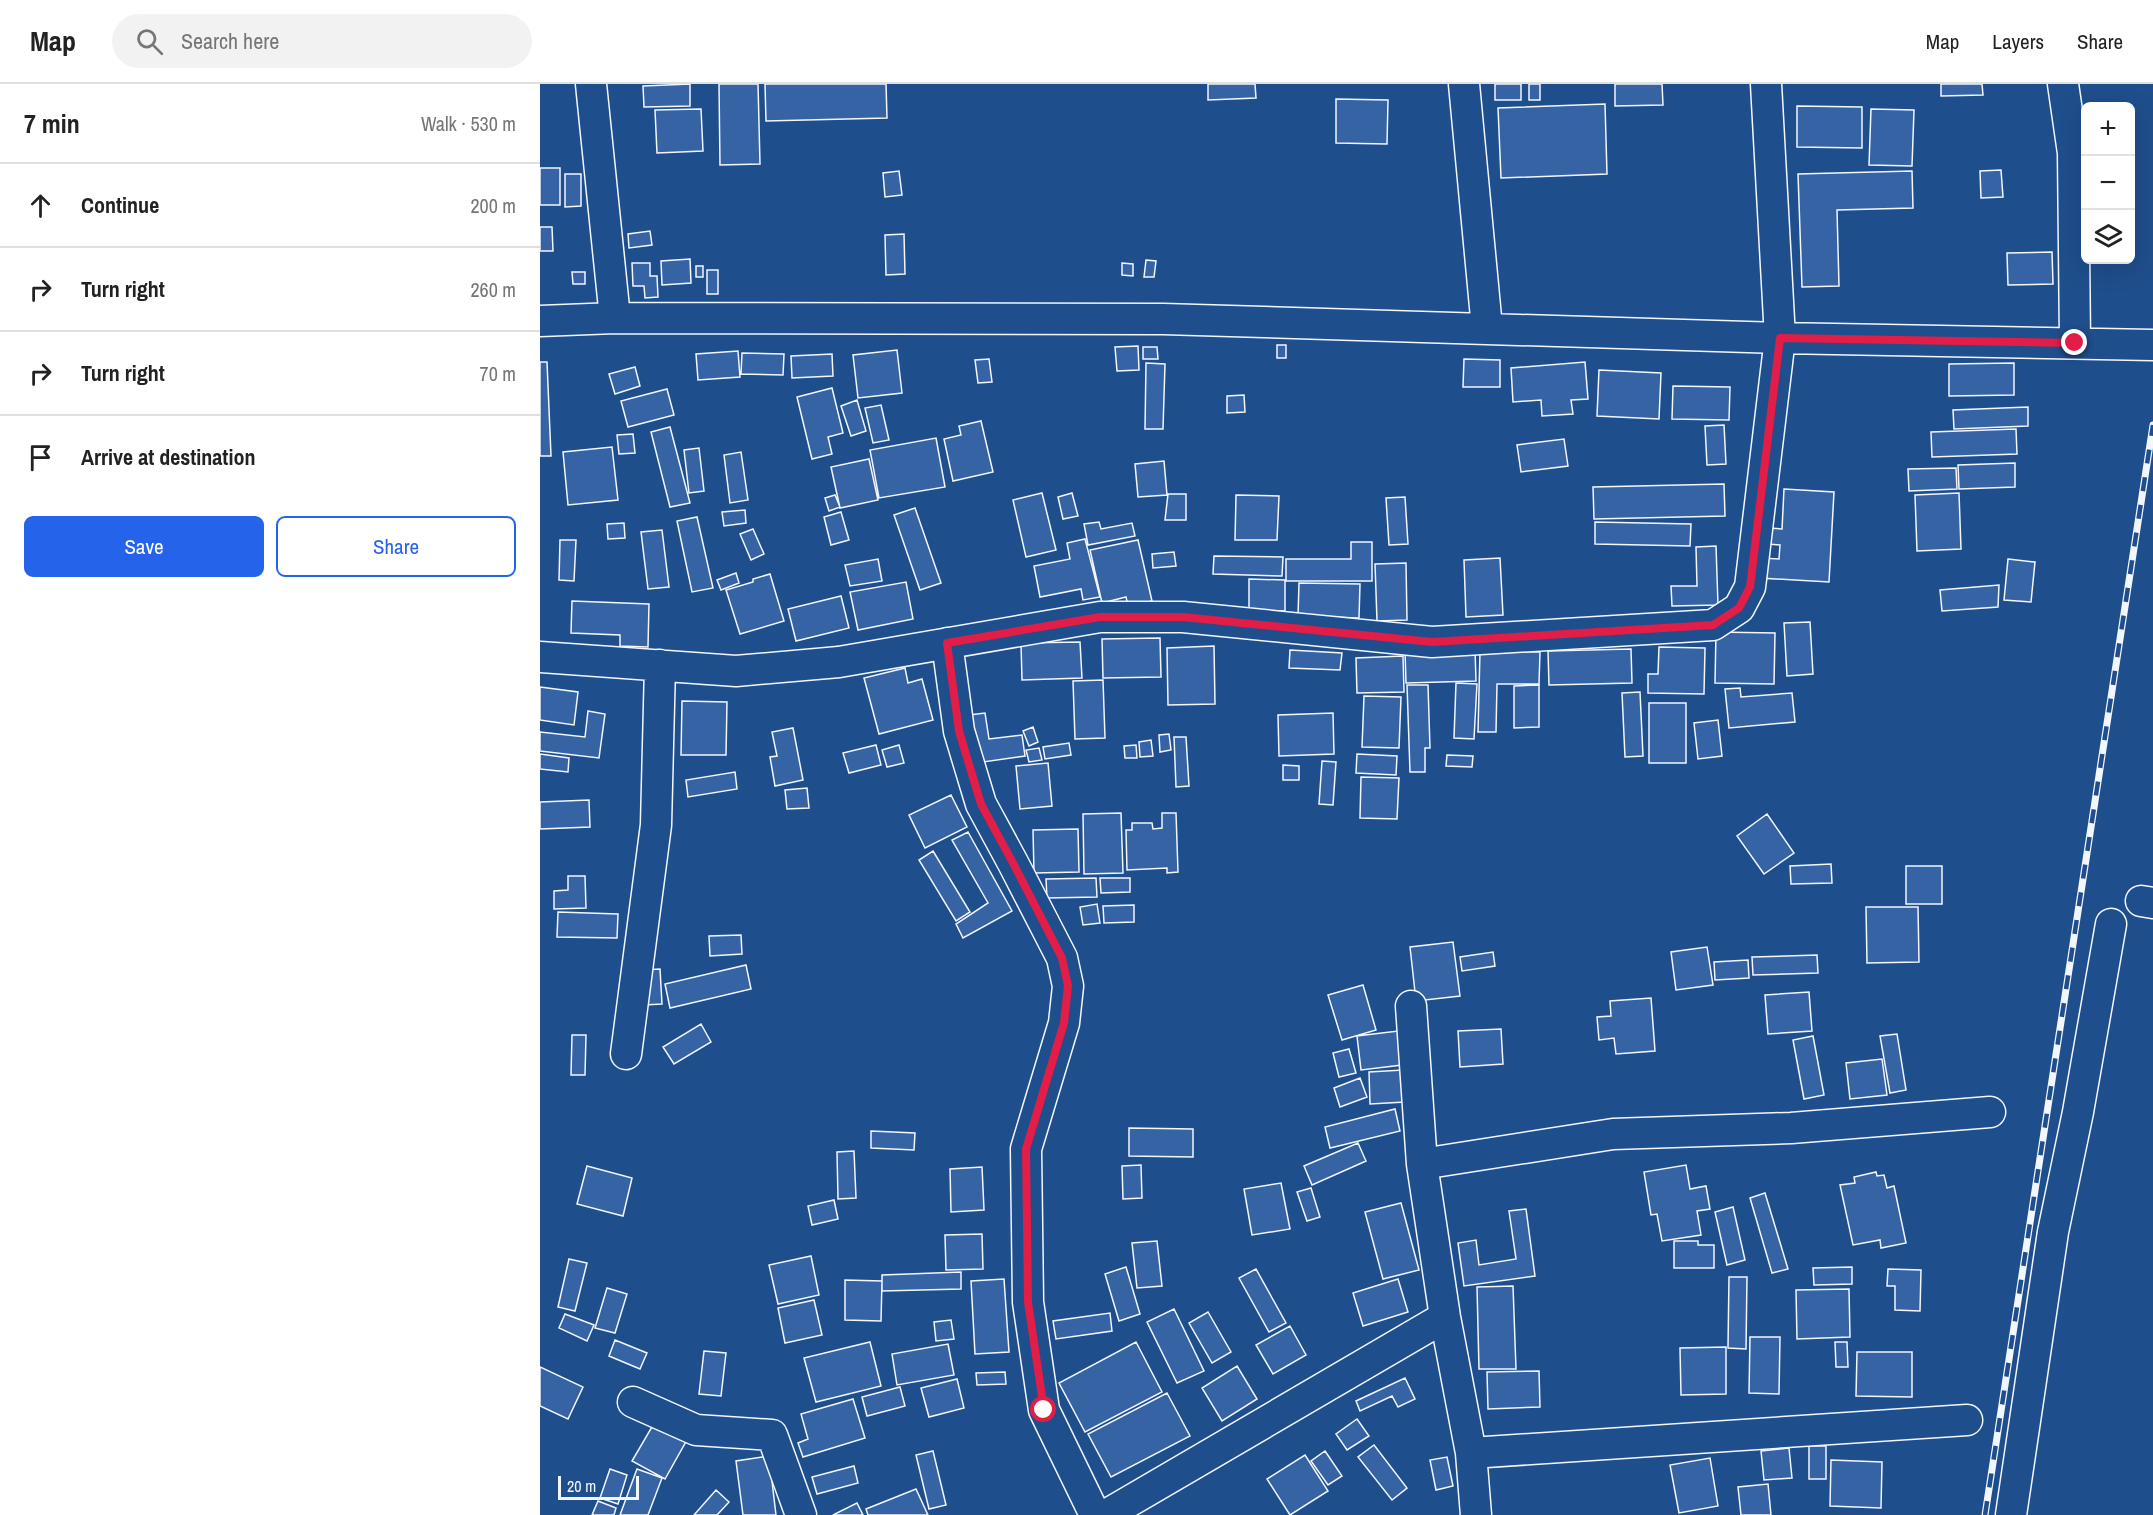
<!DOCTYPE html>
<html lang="en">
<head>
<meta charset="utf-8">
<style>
  :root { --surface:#fff; --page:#f2f2f2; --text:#222; --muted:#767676; --line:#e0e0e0; --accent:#2563eb }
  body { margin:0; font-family:"Archivo Narrow",sans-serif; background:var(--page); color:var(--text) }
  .controls { position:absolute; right:18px; top:18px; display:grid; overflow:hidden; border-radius:9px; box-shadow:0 6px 24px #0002 }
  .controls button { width:54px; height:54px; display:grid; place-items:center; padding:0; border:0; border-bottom:2px solid var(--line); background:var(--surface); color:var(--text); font:30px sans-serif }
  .scale { position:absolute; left:18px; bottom:15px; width:81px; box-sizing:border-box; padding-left:6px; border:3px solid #f2f6ff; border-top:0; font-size:16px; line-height:21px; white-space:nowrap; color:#f2f6ff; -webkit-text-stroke:4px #1f4e8c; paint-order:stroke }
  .stop { position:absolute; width:18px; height:18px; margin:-14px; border:4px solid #e11d48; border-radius:50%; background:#fff }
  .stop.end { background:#e11d48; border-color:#fff; box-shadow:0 2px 6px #0008 }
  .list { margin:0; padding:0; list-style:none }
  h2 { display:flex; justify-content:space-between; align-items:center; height:78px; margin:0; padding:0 24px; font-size:26px }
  h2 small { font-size:20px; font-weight:400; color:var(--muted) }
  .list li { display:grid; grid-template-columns:39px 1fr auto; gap:18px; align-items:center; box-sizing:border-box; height:84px; padding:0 24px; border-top:2px solid var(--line) }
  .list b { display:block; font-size:22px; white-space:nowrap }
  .list em { font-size:20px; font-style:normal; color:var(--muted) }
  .actions { display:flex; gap:12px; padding:18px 24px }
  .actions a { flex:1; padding:14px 0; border:2px solid var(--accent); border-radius:9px; text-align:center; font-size:21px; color:var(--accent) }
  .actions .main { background:var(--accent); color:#fff }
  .icon { flex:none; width:33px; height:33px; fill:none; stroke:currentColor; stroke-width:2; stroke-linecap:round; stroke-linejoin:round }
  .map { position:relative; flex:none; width:1613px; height:1431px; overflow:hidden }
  header { display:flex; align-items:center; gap:36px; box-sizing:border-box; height:84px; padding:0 30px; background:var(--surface); border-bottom:2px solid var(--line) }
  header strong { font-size:28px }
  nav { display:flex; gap:33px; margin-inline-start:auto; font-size:21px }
  .search { width:420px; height:54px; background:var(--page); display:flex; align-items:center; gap:15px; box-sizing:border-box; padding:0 21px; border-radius:33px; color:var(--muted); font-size:22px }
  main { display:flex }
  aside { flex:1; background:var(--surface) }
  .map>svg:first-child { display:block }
  .building { fill:#3563a3; stroke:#f2f6ff; stroke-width:1.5 }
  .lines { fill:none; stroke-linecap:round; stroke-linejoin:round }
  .minor-casing { stroke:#f2f6ff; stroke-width:33 }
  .minor { stroke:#1f4e8c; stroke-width:30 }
  .rail-casing { stroke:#f2f6ff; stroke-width:7 }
  .rail { stroke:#1f4e8c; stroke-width:4.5; stroke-dasharray:14; stroke-linecap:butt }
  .route { stroke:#e11d48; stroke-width:8 }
</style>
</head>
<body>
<header>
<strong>Map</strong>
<div class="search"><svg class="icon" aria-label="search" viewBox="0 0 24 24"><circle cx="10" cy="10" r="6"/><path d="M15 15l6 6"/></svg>Search here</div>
<nav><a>Map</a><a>Layers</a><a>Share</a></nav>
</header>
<main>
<aside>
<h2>7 min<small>Walk · 530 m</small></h2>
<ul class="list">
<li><svg class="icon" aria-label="ahead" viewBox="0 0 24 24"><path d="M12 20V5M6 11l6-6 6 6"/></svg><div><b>Continue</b></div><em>200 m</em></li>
<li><svg class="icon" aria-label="right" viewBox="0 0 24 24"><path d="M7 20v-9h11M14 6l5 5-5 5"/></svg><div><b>Turn right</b></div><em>260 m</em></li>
<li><svg class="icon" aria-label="right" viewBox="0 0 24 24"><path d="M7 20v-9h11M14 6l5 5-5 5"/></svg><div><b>Turn right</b></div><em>70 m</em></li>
<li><svg class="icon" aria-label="arrive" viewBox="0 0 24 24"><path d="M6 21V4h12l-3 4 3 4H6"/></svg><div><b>Arrive at destination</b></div></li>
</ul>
<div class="actions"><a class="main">Save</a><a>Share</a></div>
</aside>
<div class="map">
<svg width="1613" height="1431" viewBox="0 0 1613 1431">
  <rect width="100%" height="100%" fill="#1f4e8c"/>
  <path class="building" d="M150,0v22l-46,1 -1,-21z
    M179,0h39l2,80 -40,1z
    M225,0h121l1,34 -121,3z
    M668,0h47l1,14 -48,2z
    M955,0h26v16h-26z
    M989,0h11v16h-11z
    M1075,0h47l1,21 -48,1z
    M1401,0h41l1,11 -42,1z
    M796,15l52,1 -1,44 -51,-1z
    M1065,20l2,70 -106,4 -3,-70z
    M1257,22l65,1v41l-65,-1z
    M161,25l2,42 -46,2 -2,-43z
    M1331,25l43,1 -2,56 -43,-1z
    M0,84h20v37h-20z
    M1461,86l2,27 -22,1 -1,-27z
    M359,87l3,24 -17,2 -2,-24z
    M1372,87l1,37 -76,2 2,76 -37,1 -4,-113z
    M25,90h16v32l-16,1z
    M0,143h12l1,24h-13z
    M110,147l2,14 -23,3 -1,-14z
    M364,150l1,40 -19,1 -1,-40z
    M1512,168l1,32 -45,1 -1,-32z
    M150,175l1,24 -29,2 -1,-24z
    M606,176l10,1 -2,16h-10z
    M92,179h18v13h7l1,21 -13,1 -1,-12h-11z
    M582,179l11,1v12l-11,-1z
    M156,182h7v11h-7z
    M167,186h11v24h-11z
    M32,188h13v12h-12z
    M737,261h9v13h-9z
    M598,262l1,24 -22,1 -2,-24z
    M603,263h14l1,12h-15z
    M357,266l5,43 -44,5 -5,-43z
    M198,267l2,26 -42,3 -2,-26z
    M202,269l42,1 -1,21 -42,-1z
    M292,270l1,22 -41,2 -1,-22z
    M449,275l3,23 -14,1 -3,-23z
    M924,275l36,1v27h-37z
    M0,278h7l4,94h-11z
    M1045,278l3,37 -17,1 2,14 -31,2 -1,-16 -28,2 -2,-34z
    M606,279l19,1 -2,65h-18z
    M1474,279v32l-65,1v-32z
    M95,283l5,19 -25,8 -6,-20z
    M1059,286l62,3 -2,46 -62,-3z
    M1133,302l57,1 -1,33 -57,-1z
    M292,304l11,45 -15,4 4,17 -20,5 -15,-62z
    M127,305l7,26 -46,12 -7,-26z
    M704,311l1,17 -18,1v-17z
    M317,316l9,31 -15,5 -10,-30z
    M341,321l8,35 -16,3 -8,-35z
    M1488,323v19l-74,3 -1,-19z
    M441,337l12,51 -40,9 -9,-42 17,-4 -2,-9z
    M1184,341l2,39 -19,1 -2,-39z
    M130,343l20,76 -20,4 -19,-75z
    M1476,345l1,25 -85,3 -1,-25z
    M93,350l2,19 -16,1 -2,-19z
    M396,354l9,49 -66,11 -9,-48z
    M1024,355l4,27 -47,6 -4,-27z
    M72,363l6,53 -50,5 -5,-53z
    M159,364l5,43 -15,2 -5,-43z
    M201,368l7,48 -18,3 -6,-48z
    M329,375l9,41 -38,8 -9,-41z
    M624,377l3,34 -29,2 -3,-33z
    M1475,379v24l-56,2 -1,-24z
    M1416,384l1,21 -48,2 -1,-22z
    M1184,400l1,32 -131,3 -1,-32z
    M1244,405l50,3 -5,90 -70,-4 1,-20 19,1 1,-14 -12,-1 1,-16 13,1z
    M502,409l14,57 -30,7 -13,-57z
    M532,409l6,23 -15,3 -5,-22z
    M1419,409l2,56 -44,2 -2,-56z
    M628,410h18v26h-21z
    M295,411l5,12 -11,4 -4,-13z
    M696,411l43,1 -2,44h-42z
    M865,413l3,47 -19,1 -3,-47z
    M375,424l26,75 -21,7 -26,-75z
    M205,426l1,13 -22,3 -2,-14z
    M301,428l8,28 -18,5 -7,-28z
    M157,433l16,71 -21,4 -15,-71z
    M559,438l2,7 31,-6 3,13 -47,9 -4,-21z
    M1055,438l96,2 -1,22 -95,-2z
    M84,439l1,15 -17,1 -1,-15z
    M213,445l11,25 -13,6 -11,-26z
    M122,446l7,57 -21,2 -7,-57z
    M545,455l15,58 -17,3 -2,-11 -41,8 -6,-31 36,-7 -3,-16z
    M20,456h16l-2,41 -15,-1z
    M598,456l14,61 -24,5 -2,-9 -24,6 -12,-53z
    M811,458h21v39h-86v-22h65z
    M1176,462l2,59 -46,1 -1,-20h26l-1,-39z
    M634,468l2,14 -23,2 -1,-14z
    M674,472l69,1 -1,19 -69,-2z
    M960,474l3,57 -37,2 -2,-57z
    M338,475l4,22 -32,5 -5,-21z
    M1468,475l27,3 -4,40 -27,-2z
    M866,479l1,57 -30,1 -2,-57z
    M196,489l3,10 -18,7 -4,-10z
    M230,490l14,47 -44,13 -14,-44 27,-8v-3z
    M709,495l36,1v31l-36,-1z
    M366,498l7,37 -55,11 -8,-38z
    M759,499l61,1 -1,34 -61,-2z
    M1459,501l-1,22 -56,4 -2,-21z
    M301,512l8,32 -53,13 -8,-32z
    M32,517l77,3 -1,43 -28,-1v-11l-49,-2z
    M1270,538l3,52 -26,2 -3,-53z
    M1176,548l59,1 -1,51 -59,-1z
    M620,554l1,39 -58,1 -1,-39z
    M540,558l2,36 -60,2 -1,-37z
    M674,562l1,58 -47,1 -1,-57z
    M1119,563l46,1 -1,46 -56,-1v-19h10z
    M935,565l1,32 -70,2 -1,-32z
    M1091,565l1,34 -83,2 -1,-34z
    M750,566l52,3 -2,17 -51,-2z
    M940,567l60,1 -1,32h-42l-1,48h-18z
    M863,572l1,36 -47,1 -1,-35z
    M365,584l3,15 14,-4 11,41 -54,14 -15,-56z
    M563,596l2,58 -30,1 -2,-58z
    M916,599l21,1 -3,55 -20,-1z
    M867,601h21l2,63h-5v24h-15z
    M999,601v42l-25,1v-42z
    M0,603l38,5 -4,33 -34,-5z
    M1200,604l1,9 51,-4 3,29 -66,6 -4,-39z
    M1100,608l3,64 -18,1 -3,-64z
    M824,612l37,1 -2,51 -37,-1z
    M142,617l45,1 -1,53h-45z
    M1109,619h37v60h-37z
    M48,627l17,3 -6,44 -59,-7v-19l45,5z
    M445,629l4,26 33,-4 3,21 -49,7 -7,-48z
    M793,629l1,41 -55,2 -1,-41z
    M1178,636l4,36 -24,3 -4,-36z
    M493,643l5,15 -9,4 -6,-15z
    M253,644l10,52 -28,6 -5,-29 7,-1 -5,-24z
    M629,650l2,16 -11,2 -1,-17z
    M634,653h12l3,49 -13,1z
    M611,656l2,16 -13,1 -1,-15z
    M529,659l2,12 -26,4 -2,-12z
    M336,661l5,20 -32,8 -6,-20z
    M359,661l5,18 -17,4 -5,-17z
    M596,661l1,13h-12l-1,-12z
    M499,664l3,12 -13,2 -3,-12z
    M0,670l29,4 -1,14 -28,-3z
    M817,670l40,2 -1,19 -40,-2z
    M907,671l26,1 -1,11 -26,-1z
    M782,677l14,1 -3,43 -14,-1z
    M508,679l4,43 -32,3 -4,-43z
    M743,681l16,1v14h-16z
    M195,688l2,17 -49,8 -2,-17z
    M821,693l38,1 -2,41 -37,-1z
    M267,704l2,20 -22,1 -2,-19z
    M411,711l16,32 -42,21 -16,-33z
    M49,716l1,27 -50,2v-27z
    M581,729l2,60 -39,1 -1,-60z
    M622,729h14l2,59 -11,1v-5l-40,2 -1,-40h6v-7h20l1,6 9,-1z
    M1227,730l27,39 -30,21 -27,-38z
    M538,745l1,43 -45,1 -1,-43z
    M428,748l44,79 -49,27 -7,-14 32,-21 -36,-63z
    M393,767l37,61 -14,9 -37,-61z
    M1291,780l1,19 -41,1 -1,-18z
    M1366,782h36v38h-36z
    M28,792h17l1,32 -32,1v-18l14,-1z
    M556,794l1,19 -50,1 -1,-19z
    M560,794h30v14l-29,1z
    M557,820l3,19 -17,2 -3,-18z
    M594,821v17l-30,1 -1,-17z
    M1326,823h52l1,55 -52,1z
    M18,828l60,2 -1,24 -60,-1z
    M201,851l1,19 -32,2 -1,-20z
    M913,858l7,54 -44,5 -6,-54z
    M1167,863l6,38 -37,5 -5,-38z
    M953,868l2,14 -33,5 -2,-14z
    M1277,871l1,18 -65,2 -1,-18z
    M1208,876l1,18 -34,2 -1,-18z
    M206,881l5,24 -81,19 -5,-24z
    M120,885l2,35 -18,1 -2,-35z
    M823,901l13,45 -34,10 -14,-45z
    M1269,908l3,39 -44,3 -3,-39z
    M1111,914l4,53 -39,3 -2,-16 -15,2 -2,-23 14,-1 -1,-15z
    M161,940l10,18 -37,22 -11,-17z
    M961,945l2,35 -43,3 -2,-36z
    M858,947l4,34 -41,5 -4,-34z
    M1357,950l9,56 -16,3 -10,-57z
    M32,951h14l-1,40h-14z
    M1273,952l11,59 -20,4 -11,-59z
    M809,965l7,24 -17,4 -6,-24z
    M1342,975l5,36 -37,4 -4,-36z
    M863,986l2,32 -35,2 -1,-32z
    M820,994l7,19 -27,10 -6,-19z
    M855,1025l5,22 -70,17 -5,-21z
    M589,1044l64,1v28l-64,-1z
    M331,1047l44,2 -1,17 -43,-2z
    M818,1059l8,18 -54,24 -8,-19z
    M314,1067l2,47 -18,1 -1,-47z
    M601,1081l1,33 -19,1 -1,-33z
    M1146,1081l4,24 16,-3 4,23 -13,2 4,24 -39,6 -5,-27 -6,1 -7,-43z
    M47,1082l45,12 -9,38 -46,-12z
    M442,1083l2,43 -33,2 -1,-43z
    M1336,1088l1,4 7,-1 3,13 7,-2 12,57 -25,5 -1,-8 -27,5 -13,-60 15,-2 -1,-6z
    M741,1099l9,46 -38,6 -8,-46z
    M771,1104l9,29 -13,4 -10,-29z
    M1225,1109l23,76 -16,4 -22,-75z
    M294,1116l4,19 -26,6 -4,-19z
    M861,1119l18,67 -36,9 -18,-67z
    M1193,1123l12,53 -18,5 -12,-53z
    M986,1125l9,67 -71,10 -6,-43 18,-3 3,25 37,-6 -7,-48z
    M442,1150l1,35 -37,1 -1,-35z
    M617,1157l5,45 -25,2 -5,-45z
    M1134,1157h24v4h16v23h-40z
    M271,1172l8,39 -41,9 -9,-39z
    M29,1175l18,4 -12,48 -17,-4z
    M586,1183l14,47 -21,7 -14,-47z
    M1312,1183v17l-38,1 -1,-17z
    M716,1185l30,54 -17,9 -30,-54z
    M1348,1185l33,1 -1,41 -25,-1v-24h-8z
    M421,1188v17l-79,2v-16z
    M1189,1193h18l-1,72 -18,-1z
    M464,1195l5,73 -34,2 -4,-73z
    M858,1195l10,33 -45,14 -10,-33z
    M305,1196l37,1 -1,40 -36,-1z
    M973,1202l3,83h-37l-2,-82z
    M67,1204l20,6 -12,39 -20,-5z
    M1309,1205l1,48 -53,2 -1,-49z
    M274,1216l8,35 -37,8 -7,-35z
    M634,1225l30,62 -27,12 -30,-61z
    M668,1228l23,40 -19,11 -23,-40z
    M570,1229l2,18 -56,8 -3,-18z
    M25,1230l29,11 -7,16 -28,-13z
    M411,1236l3,19 -18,2 -2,-19z
    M750,1242l16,29 -33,19 -17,-29z
    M1210,1253h30l-1,57 -30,-1z
    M75,1256l32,13 -7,16 -31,-13z
    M330,1258l11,44 -65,16 -12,-44z
    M596,1258l26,50 -77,40 -26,-49z
    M1295,1258h12l1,25h-12z
    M408,1260l6,31 -57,10 -5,-31z
    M1186,1263v47l-45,1 -1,-47z
    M164,1267l22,2 -5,43 -22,-2z
    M1317,1268h55v45l-56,-1z
    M697,1282l20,33 -35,22 -20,-33z
    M0,1283l43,20 -15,32 -28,-13z
    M999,1287l1,36 -52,2 -1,-37z
    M465,1288l1,12 -29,1 -1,-12z
    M865,1294l10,21 -17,8 -6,-11 -32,15 -4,-10z
    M417,1295l7,29 -35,9 -8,-29z
    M360,1303l5,19 -38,10 -5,-19z
    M627,1309l23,43 -79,41 -23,-43z
    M313,1315l12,39 -62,19 -5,-14 10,-4 -7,-25z
    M817,1335l12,17 -22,14 -11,-16z
    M116,1336l32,18 -23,41 -33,-18z
    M834,1361l33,43 -15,12 -34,-43z
    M1269,1362h17v33h-17z
    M1249,1364l3,30 -28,2 -3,-29z
    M393,1367l13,54 -17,4 -13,-54z
    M785,1367l17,25 -14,9 -17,-24z
    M765,1371l23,36 -38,24 -23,-36z
    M229,1372l7,59h-33l-7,-54z
    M907,1373l6,29 -17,4 -6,-30z
    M1170,1374l8,48 -39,7 -9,-48z
    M1291,1376l51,2 -1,46 -51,-2z
    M314,1382l4,17 -41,11 -5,-17z
    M70,1385l17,6 -9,29 -18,-6z
    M97,1385l25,9 -14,37h-28z
    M1228,1400l3,31h-30l-3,-28z
    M376,1405l12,26h-60l-2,-6z
    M176,1406l13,12 -12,13h-23z
    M58,1417l18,7 -2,7h-22z
    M317,1419l6,12h-30z"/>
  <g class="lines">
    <g class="minor-casing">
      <path id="minor" d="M51,0l24,234
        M924,0l23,244
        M1523,0l10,69 2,190
        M0,237l75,-3 548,1 617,19 373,7
        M407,559l12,88 22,73 32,59 49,95 6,28 -4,37 -38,126 2,153 16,108 51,105
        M0,573l196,14 103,-9 261,-45h83l249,25 281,-17 26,-17 11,-21 30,-249 -14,-254
        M1601,817l12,2
        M871,922l11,158 23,153 26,136 5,62
        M86,970l30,-229 4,-160
        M882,1080l191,-30 178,-6 199,-16
        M93,1318l63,28 76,5 29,80
        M931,1369l496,-33
        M566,1431l339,-198
        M1471,1431l42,-283 25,-120 33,-188"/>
    </g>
    <use href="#minor" class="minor"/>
    <g class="rail-casing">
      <path id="rail" d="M1445,1431l168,-1090"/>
    </g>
    <use href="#rail" class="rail"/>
  </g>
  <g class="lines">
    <path class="route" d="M504,1326l-16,-108 -2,-153 38,-126 4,-37 -6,-28 -49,-95 -32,-59 -22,-73 -12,-88 153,-26h83l249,25 281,-17 26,-17 11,-21 30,-249 295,5"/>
  </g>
</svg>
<div class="controls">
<button>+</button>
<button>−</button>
<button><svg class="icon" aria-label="layers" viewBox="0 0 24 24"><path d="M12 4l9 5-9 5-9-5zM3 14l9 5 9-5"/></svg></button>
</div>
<div class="scale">20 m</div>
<div class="stop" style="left:504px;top:1326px"></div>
<div class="stop end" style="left:1535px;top:259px"></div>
</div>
</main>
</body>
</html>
